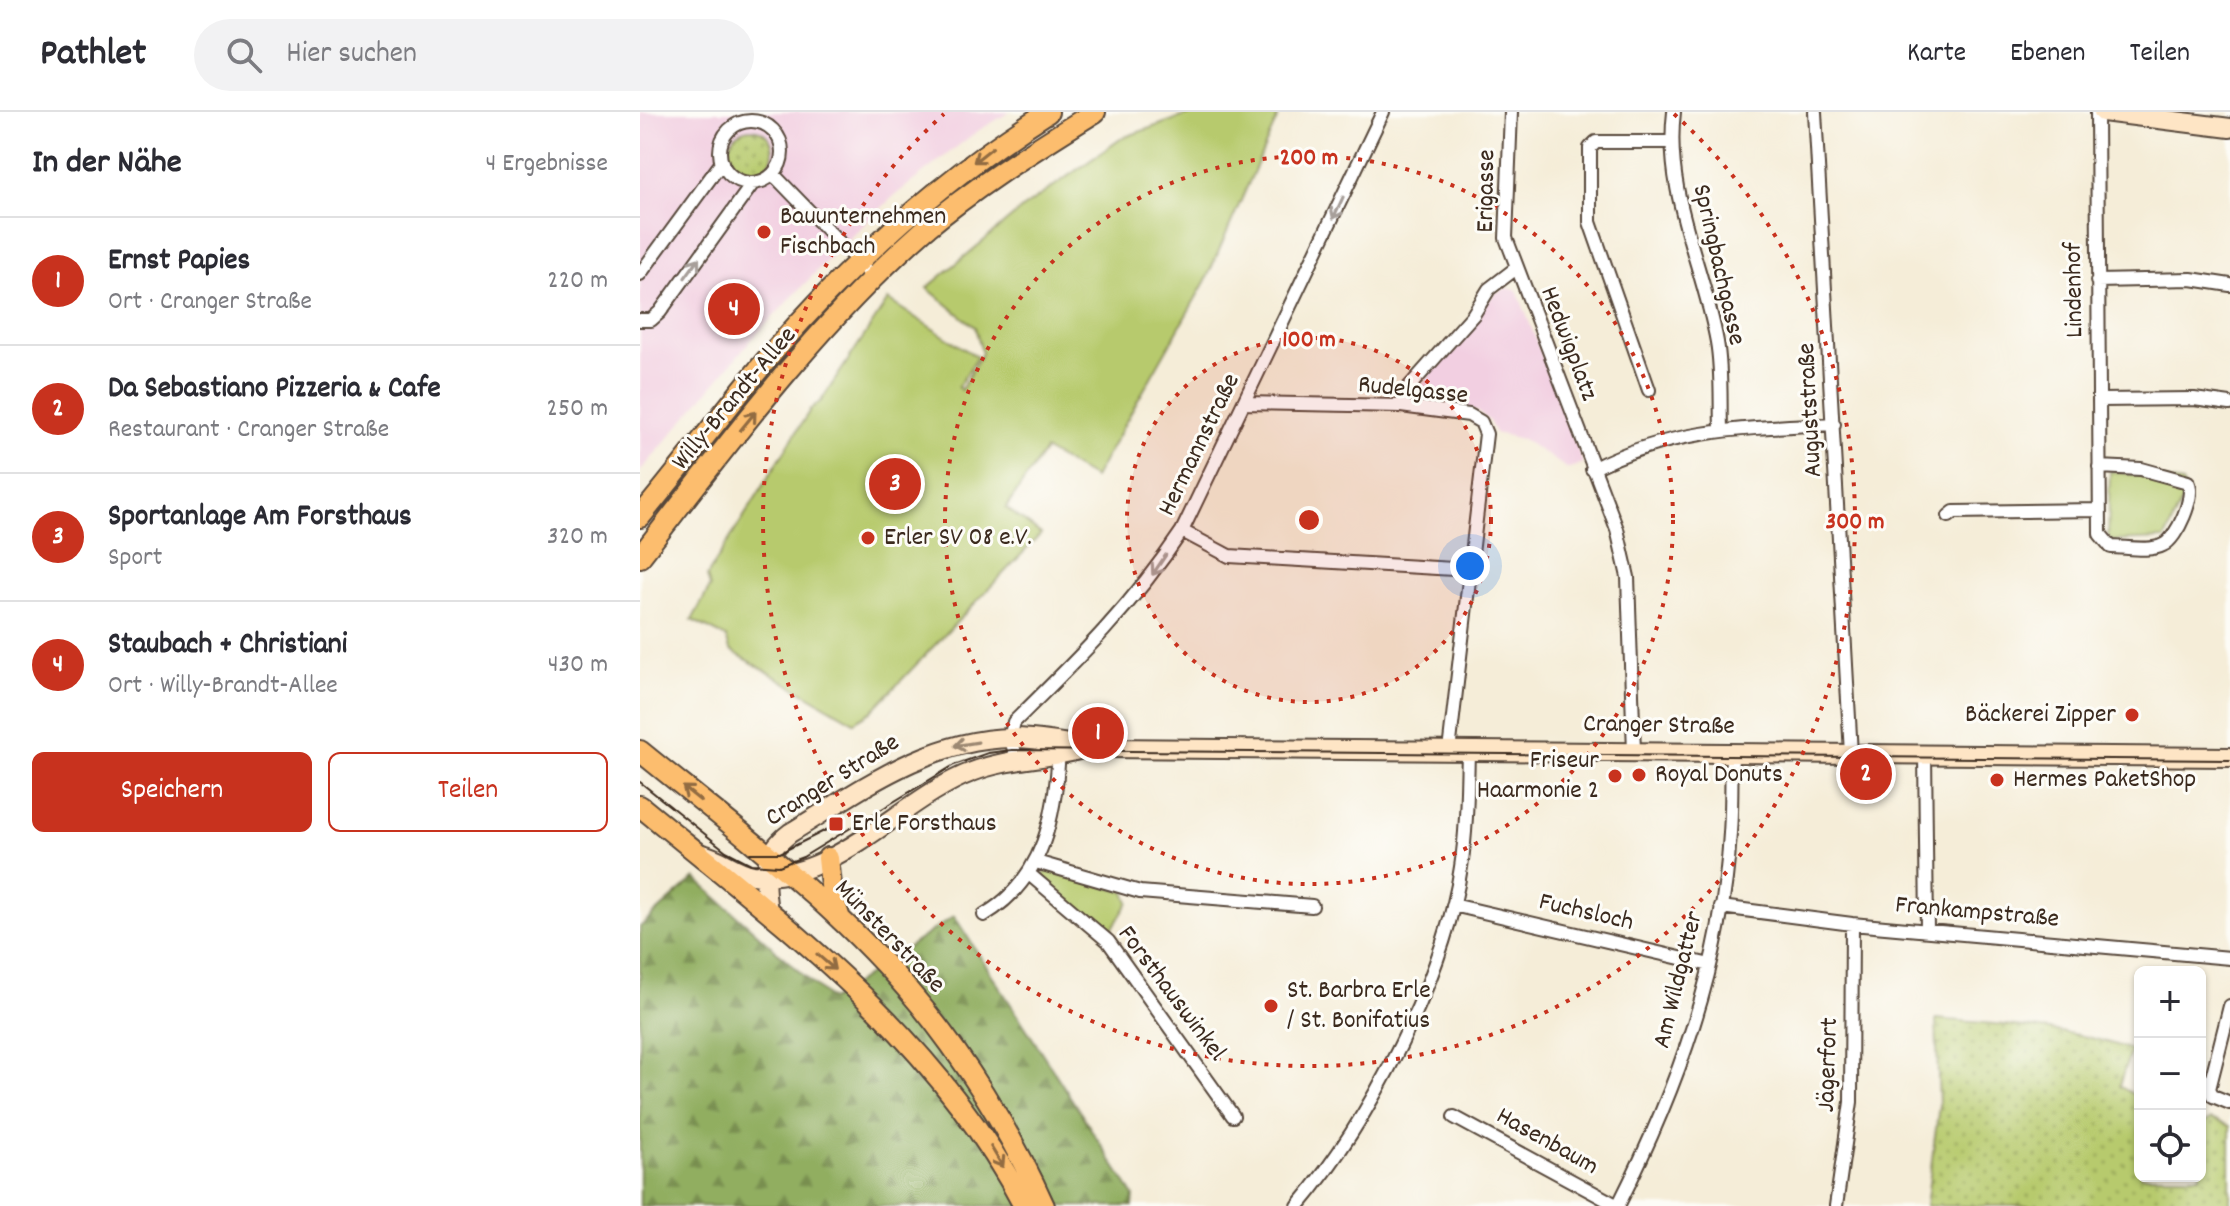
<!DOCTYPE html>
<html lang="de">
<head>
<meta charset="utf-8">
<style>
  :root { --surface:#fff; --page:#f2f2f3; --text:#2b2b33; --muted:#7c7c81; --line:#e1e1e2; --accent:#c8321e }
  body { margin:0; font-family:Dekko,sans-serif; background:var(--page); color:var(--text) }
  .controls { position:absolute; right:24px; bottom:24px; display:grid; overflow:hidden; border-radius:12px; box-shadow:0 2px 6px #0004 }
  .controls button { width:72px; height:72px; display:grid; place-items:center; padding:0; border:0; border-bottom:2px solid var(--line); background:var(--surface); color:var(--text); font:40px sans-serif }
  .you { position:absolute; left:830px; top:454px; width:28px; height:28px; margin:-20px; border:6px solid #fff; border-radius:50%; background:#1a73e8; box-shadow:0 0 0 12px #1a73e833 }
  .badge { display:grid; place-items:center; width:52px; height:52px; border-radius:50%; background:var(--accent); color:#fff; font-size:26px; font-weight:700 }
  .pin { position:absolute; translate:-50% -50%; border:4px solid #fff; box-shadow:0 2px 8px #0006 }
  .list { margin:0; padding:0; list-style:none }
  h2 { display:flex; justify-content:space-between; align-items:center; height:104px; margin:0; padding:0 32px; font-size:34px }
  h2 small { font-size:26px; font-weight:400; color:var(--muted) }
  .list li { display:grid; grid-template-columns:52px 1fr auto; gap:24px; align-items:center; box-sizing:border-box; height:128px; padding:0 32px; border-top:2px solid var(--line) }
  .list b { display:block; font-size:30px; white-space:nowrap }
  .list p { margin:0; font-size:26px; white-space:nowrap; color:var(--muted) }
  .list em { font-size:26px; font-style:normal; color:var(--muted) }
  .actions { display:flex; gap:16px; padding:24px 32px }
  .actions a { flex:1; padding:18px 0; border:2px solid var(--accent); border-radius:12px; text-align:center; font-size:28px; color:var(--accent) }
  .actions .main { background:var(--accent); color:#fff }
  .icon { flex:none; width:44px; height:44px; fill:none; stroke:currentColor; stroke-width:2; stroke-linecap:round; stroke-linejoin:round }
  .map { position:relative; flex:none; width:1590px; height:1094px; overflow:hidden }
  header { display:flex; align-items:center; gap:48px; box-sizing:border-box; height:112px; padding:0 40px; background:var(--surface); border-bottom:2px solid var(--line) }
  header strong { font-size:38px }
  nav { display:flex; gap:44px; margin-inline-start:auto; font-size:28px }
  .search { width:560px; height:72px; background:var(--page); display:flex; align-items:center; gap:20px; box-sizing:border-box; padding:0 28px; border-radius:44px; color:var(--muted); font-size:30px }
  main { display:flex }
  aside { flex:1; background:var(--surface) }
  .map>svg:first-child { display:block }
  .built { fill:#f2cfe1 }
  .grass { fill:url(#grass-dots); stroke:#797a46; stroke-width:2 }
  .forest { fill:url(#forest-firs); stroke:#666c3f; stroke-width:2 }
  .park { fill:#b7ca6d; stroke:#797a46; stroke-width:2 }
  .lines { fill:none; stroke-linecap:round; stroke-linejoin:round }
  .street-casing { stroke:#57473a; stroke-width:16 }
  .secondary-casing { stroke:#57473a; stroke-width:22 }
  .primary-casing { stroke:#57473a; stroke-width:24 }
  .street { stroke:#fff; stroke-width:12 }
  .secondary { stroke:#fee5c5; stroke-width:18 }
  .primary { stroke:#fcbd6e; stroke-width:20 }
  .tram { stroke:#3b2a1e; stroke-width:2 }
  .oneway { stroke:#926c42 }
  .oneway2 { stroke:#a79f9a }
  .oneway3 { stroke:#9c8872 }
  .ring { fill:none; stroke:#c8321e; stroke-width:4; stroke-dasharray:4 8 }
  .poi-dot { fill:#c8321e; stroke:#fdfcf7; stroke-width:3 }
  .labels { text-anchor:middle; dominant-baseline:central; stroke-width:6; stroke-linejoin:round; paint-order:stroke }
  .street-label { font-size:26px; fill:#3b2a1e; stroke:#fdfcf7 }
  .poi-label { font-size:26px; fill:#3b2a1e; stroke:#fdfcf7; text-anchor:start }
  .centre { fill:#c8321e; stroke:#fdfcf7; stroke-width:4 }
  .ring-label { font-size:24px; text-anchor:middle; font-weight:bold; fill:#c8321e; stroke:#fdfcf7; stroke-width:6; stroke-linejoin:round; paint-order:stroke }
</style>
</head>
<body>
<header>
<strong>Pathlet</strong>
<div class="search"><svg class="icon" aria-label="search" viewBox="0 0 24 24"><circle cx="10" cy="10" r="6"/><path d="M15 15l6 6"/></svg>Hier suchen</div>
<nav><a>Karte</a><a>Ebenen</a><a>Teilen</a></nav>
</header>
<main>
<aside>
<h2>In der Nähe<small>4 Ergebnisse</small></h2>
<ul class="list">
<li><span class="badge">1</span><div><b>Ernst Papies</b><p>Ort · Cranger Straße</p></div><em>220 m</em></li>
<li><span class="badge">2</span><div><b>Da Sebastiano Pizzeria &amp; Cafe</b><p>Restaurant · Cranger Straße</p></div><em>250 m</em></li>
<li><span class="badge">3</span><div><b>Sportanlage Am Forsthaus</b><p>Sport</p></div><em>320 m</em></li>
<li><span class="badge">4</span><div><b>Staubach + Christiani</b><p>Ort · Willy-Brandt-Allee</p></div><em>430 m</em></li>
</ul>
<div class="actions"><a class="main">Speichern</a><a>Teilen</a></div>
</aside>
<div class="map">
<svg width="1590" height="1094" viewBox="0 0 1590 1094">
  <defs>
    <pattern id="grass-dots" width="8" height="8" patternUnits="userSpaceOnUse" patternTransform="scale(2)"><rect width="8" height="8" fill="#b7ca6d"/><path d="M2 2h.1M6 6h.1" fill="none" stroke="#96a459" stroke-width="1.8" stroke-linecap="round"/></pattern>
    <pattern id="forest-firs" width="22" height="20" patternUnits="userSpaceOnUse" patternTransform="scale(2)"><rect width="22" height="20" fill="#91ae60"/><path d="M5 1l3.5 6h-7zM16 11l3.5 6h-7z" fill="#788e4f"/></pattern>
  </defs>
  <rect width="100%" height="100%" fill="#fdfcf7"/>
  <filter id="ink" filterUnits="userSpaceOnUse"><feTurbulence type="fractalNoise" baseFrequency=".0125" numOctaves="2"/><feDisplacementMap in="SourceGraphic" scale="16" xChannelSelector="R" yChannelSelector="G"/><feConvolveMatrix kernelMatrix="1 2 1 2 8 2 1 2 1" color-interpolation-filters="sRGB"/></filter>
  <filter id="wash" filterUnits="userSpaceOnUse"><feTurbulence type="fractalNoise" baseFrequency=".006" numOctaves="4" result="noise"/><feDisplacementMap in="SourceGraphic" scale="32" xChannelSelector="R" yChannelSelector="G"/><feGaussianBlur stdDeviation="1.8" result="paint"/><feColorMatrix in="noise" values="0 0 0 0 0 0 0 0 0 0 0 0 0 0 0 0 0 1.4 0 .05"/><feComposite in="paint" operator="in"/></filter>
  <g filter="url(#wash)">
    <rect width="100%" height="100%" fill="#f5edd8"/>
    <path class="built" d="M0,0h370l-34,20 -82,64 -56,53 -87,91 -111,132z
      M867,176l10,2 66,173 -15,6 -46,-30 -27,-6 -6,-12 -12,-10 -51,-9 -5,-4v-13l74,-92z"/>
    <path class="grass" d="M89 39a22 22 0 1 1 44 0a22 22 0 1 1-44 0Z
      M1296,907c66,6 133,8 195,31l-12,36 21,12v78h60v-50l11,-7 19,7v80h-304l13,-101z"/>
    <path class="forest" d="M55,766l136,122 123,-84 180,280 -1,10h-493v-279z"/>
    <path class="park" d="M556,0h84l-74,168 -112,198 -49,-28 -39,58 35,26 -170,178 -17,10 -124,-72 -4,-13 -34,-17 18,-33 -3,-11 103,-166 11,-9 67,-101 89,57 -19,30 3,3 21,-37 -7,-26 -48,-39 96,-80 99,-70z
      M1470,359l72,12 4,8 -21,48 -53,2 -4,-5z
      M407,759l78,21 4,10 -17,27 -6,3 -65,-55z"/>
  </g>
  <g filter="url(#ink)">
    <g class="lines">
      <g class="street-casing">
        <path id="street" d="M871,0l-5,126 111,291 11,48 6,175
          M1034,0c-10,81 29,152 43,230 5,28 3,59 4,87
          M1175,0l36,642
          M1457,0l3,422 11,13c15,0 39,5 52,-2 14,-6 33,-50 25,-63l-47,-13 -42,-2
          M80 40a31 31 0 1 1 62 0a31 31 0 1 1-62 0Z
          M133,62l101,104
          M0,162l82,-112
          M1457,169l94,-2 39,6
          M0,208h11l9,-8 93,-129
          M1009,278l-59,-168v-74l6,-6h74
          M1459,288l95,-1 36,5
          M606,291l155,3 68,9 12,7 5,12 -37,317
          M761,294l7,-18 65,-73 16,-26 26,-20
          M952,357c80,-41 155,-41 242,-45
          M1309,404l5,-4 145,-2
          M542,419l47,25 242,14
          M1285,641l2,177
          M377,646l-7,-20 4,-16c64,-63 118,-116 168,-191l201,-419
          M396,750l104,30 172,14
          M389,762l79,67 125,175
          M813,793l257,60
          M1081,795l131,17 378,34
          M344,803c61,-36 72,-102 75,-167
          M1590,894l-21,83 4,7 17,7
          M814,1005l164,89c59,-117 105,-242 112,-373 2,-27 1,-54 2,-80
          M658,1094c71,-84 147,-230 163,-339 6,-38 6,-78 7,-116
          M1196,1094l15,-104 1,-178"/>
      </g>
      <g class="secondary-casing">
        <path id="secondary" d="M1463,0l127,16
          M62,742c19,4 33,18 51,21 80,10 149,-77 219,-103 38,-15 76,-12 114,-24
          M128,799c-5,-33 -6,-57 22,-78 69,-42 137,-94 222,-95 31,0 61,8 91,10l1127,9"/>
      </g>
      <g class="primary-casing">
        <path id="primary" d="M0,405c46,-55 88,-112 134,-166 80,-92 171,-174 274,-239
          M0,445c88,-113 176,-232 284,-327 53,-45 112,-81 171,-118
          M0,639c92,75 191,149 268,239 54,63 102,140 136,216
          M0,694c146,120 295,229 384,400
          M188,746l4,36 8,25"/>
      </g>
      <use href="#street" class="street"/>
      <use href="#secondary" class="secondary"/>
      <use href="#primary" class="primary"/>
      <path class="tram" d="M0,670l86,69 25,13 28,2 24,-9 151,-92 34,-12 24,-3 1218,10
        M110,741h30l48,-24"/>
    </g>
    <defs><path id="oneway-shaft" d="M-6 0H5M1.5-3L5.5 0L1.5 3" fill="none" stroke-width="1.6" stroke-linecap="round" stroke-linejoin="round" transform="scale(2)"/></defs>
    <g class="oneway">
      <use href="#oneway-shaft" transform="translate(343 43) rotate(142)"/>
      <use href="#oneway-shaft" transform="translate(108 309) rotate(-51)"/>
      <use href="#oneway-shaft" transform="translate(52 682) rotate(-141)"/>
      <use href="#oneway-shaft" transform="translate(186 850) rotate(41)"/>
      <use href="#oneway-shaft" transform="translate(357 1045) rotate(59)"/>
    </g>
    <g class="oneway2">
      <use href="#oneway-shaft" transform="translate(698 96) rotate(115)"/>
      <use href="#oneway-shaft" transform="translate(52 156) rotate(-54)"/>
      <use href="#oneway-shaft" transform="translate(519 453) rotate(124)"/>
    </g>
    <use class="oneway3" href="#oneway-shaft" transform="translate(326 632) rotate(171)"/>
  </g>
  <circle cx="669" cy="408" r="182" fill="#c8321e" fill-opacity=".12"/>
  <g class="ring">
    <circle cx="669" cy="408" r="182"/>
    <circle cx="669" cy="408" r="364"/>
    <path d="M1034 2A546 546 0 1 1 304 2"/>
  </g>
  <g class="poi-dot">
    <circle cx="124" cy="120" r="8"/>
    <circle cx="228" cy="426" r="8"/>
    <circle cx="1492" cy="603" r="8"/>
    <circle cx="999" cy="663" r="8"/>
    <circle cx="975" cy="664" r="8"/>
    <circle cx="1357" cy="668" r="8"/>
    <rect x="188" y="704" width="16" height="16" rx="4"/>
    <circle cx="631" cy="894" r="8"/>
  </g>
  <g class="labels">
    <g class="street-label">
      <text transform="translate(847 79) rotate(-89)">Erigasse</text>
      <text transform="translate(1078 153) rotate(77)">Springbachgasse</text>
      <text transform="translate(1435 178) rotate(-91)">Lindenhof</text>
      <text transform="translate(928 232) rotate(69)">Hedwigplatz</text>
      <text transform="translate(773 279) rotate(6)">Rudelgasse</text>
      <text transform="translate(95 287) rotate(-50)">Willy-Brandt-Allee</text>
      <text transform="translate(1171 298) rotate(-93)">Auguststraße</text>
      <text transform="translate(560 333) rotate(-64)">Hermannstraße</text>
      <text transform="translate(1019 614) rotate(1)">Cranger Straße</text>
      <text transform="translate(193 669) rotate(-32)">Cranger Straße</text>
      <text transform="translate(946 801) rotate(13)">Fuchsloch</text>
      <text transform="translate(1337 801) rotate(5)">Frankampstraße</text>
      <text transform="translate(249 825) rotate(46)">Münsterstraße</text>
      <text transform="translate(1039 868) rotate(-76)">Am Wildgatter</text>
      <text transform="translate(531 882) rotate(53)">Forsthauswinkel</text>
      <text transform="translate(1189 953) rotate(-88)">Jägerfort</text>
      <text transform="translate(907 1030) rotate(29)">Hasenbaum</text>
    </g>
    <g class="poi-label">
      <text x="140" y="105">Bauunternehmen<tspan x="140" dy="30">Fischbach</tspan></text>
      <text x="244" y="426">Erler SV 08 e.V.</text>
      <text x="1476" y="603" text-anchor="end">Bäckerei Zipper</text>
      <text x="959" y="649" text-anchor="end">Friseur<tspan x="959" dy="30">Haarmonie 2</tspan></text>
      <text x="1015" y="663">Royal Donuts</text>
      <text x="1373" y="668">Hermes PaketShop</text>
      <text x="212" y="712">Erle Forsthaus</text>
      <text x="647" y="879">St. Barbra Erle<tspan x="647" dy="30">/ St. Bonifatius</tspan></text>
    </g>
  </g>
  <circle cx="669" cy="408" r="12" class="centre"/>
  <g class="ring-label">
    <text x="669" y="52">200 m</text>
    <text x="669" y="234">100 m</text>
    <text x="1215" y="416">300 m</text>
  </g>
</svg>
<div class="controls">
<button>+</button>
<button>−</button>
<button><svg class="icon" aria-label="locate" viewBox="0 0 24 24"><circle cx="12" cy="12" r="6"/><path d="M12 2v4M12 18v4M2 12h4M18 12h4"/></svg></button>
</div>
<div class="you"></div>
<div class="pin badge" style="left:458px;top:621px">1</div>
<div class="pin badge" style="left:1226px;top:662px">2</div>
<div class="pin badge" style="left:255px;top:372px">3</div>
<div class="pin badge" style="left:94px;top:197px">4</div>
</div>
</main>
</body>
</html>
